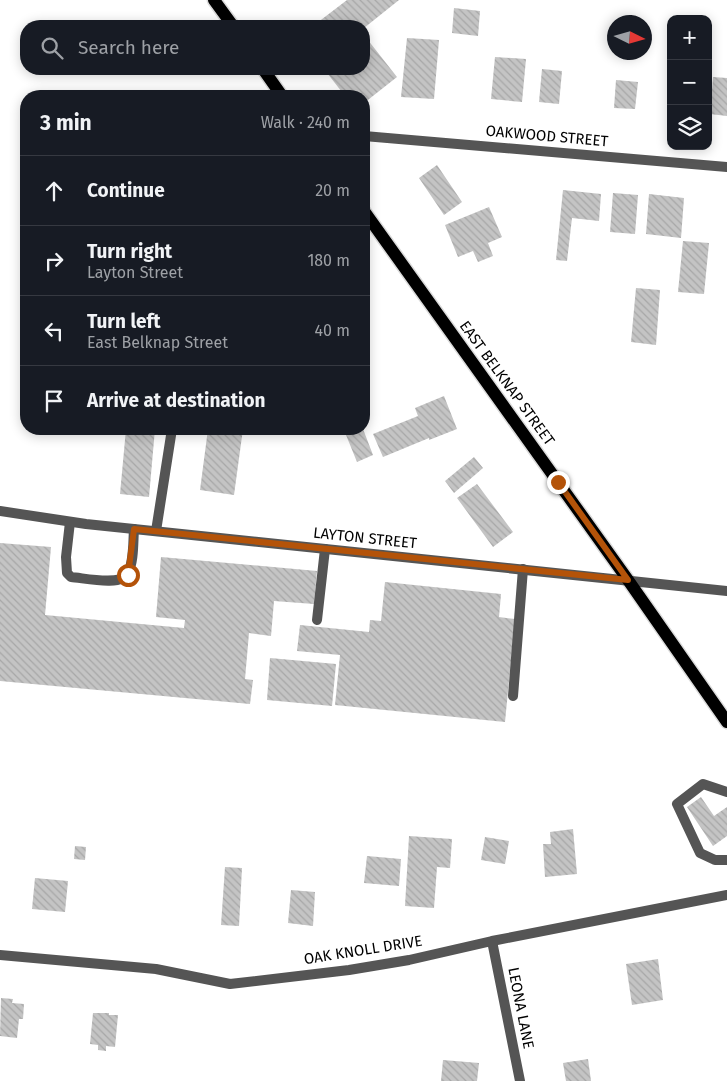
<!DOCTYPE html>
<html lang="en">
<head>
<meta charset="utf-8">
<style>
  :root { --surface:#171b24; --page:#242831; --text:#f1f3f6; --muted:#9ea1a6; --line:#363941 }
  body { margin:0; font-family:"Fira Sans",sans-serif; background:var(--page); color:var(--text) }
  .controls { position:absolute; right:15px; top:15px; display:grid; overflow:hidden; border-radius:10px; box-shadow:0 2px 12px #0003 }
  .controls button { width:45px; height:45px; display:grid; place-items:center; padding:0; border:0; border-bottom:1px solid var(--line); background:var(--surface); color:var(--text); font:25px sans-serif }
  .compass { position:absolute; left:607px; top:15px; width:45px; height:45px; border-radius:50%; background:var(--surface); box-shadow:0 2px 12px #0003; rotate:95deg }
  .stop { position:absolute; width:15px; height:15px; margin:-11px; border:4px solid #b45309; border-radius:50%; background:#fff }
  .stop.end { background:#b45309; border-color:#fff; box-shadow:0 1px 5px #0008 }
  .list { margin:0; padding:0; list-style:none }
  h2 { display:flex; justify-content:space-between; align-items:center; height:65px; margin:0; padding:0 20px; font-size:21px }
  h2 small { font-size:16px; font-weight:400; color:var(--muted) }
  .list li { display:grid; grid-template-columns:32px 1fr auto; gap:15px; align-items:center; box-sizing:border-box; height:70px; padding:0 20px; border-top:1px solid var(--line) }
  .list b { display:block; font-size:19px; white-space:nowrap }
  .list p { margin:0; font-size:16px; white-space:nowrap; color:var(--muted) }
  .list em { font-size:16px; font-style:normal; color:var(--muted) }
  .icon { flex:none; width:28px; height:28px; fill:none; stroke:currentColor; stroke-width:2; stroke-linecap:round; stroke-linejoin:round }
  .map { position:relative; flex:none; width:727px; height:1081px; overflow:hidden }
  .search { position:absolute; background:var(--surface); box-shadow:0 2px 12px #0003; left:20px; top:20px; width:350px; height:55px; display:flex; align-items:center; gap:12px; box-sizing:border-box; padding:0 18px; border-radius:20px; color:var(--muted); font-size:19px }
  .panel { position:absolute; background:var(--surface); box-shadow:0 2px 12px #0003; left:20px; top:90px; width:350px; height:345px; border-radius:20px }
  .map>svg:first-child { display:block }
  .building { fill:url(#building-back-hatch) }
  .lines { fill:none; stroke-linecap:round; stroke-linejoin:round }
  .primary-casing { stroke:#dbdbdb; stroke-width:15 }
  .lane { stroke:#555; stroke-width:10 }
  .street { stroke:#555; stroke-width:10 }
  .primary { stroke:#000; stroke-width:12 }
  .route { stroke:#b45309; stroke-width:6 }
  .labels { text-anchor:middle; dominant-baseline:central; stroke-width:4; stroke-linejoin:round; paint-order:stroke }
  .street-label { font-size:15px; fill:#000; stroke:#fff }
</style>
</head>
<body>
<div class="map">
<svg width="727" height="1081" viewBox="0 0 727 1081">
  <defs>
    <pattern id="building-back-hatch" width="6" height="6" patternUnits="userSpaceOnUse" patternTransform="scale(1.25)"><rect width="6" height="6" fill="#c4c4c4"/><path d="M-1 5l2 2M0 0l6 6M5-1l2 2" fill="none" stroke="#a7a7a7"/></pattern>
  </defs>
  <rect width="100%" height="100%" fill="#fff"/>
  <path class="building" d="M347,0h52l-35,28v-2h-51z
    M454,8l26,3 -2,25 -26,-3z
    M364,35l33,42 -33,26v-7h-19l-21,-27h40z
    M407,38l32,2 -5,59 -33,-2z
    M495,57l31,2 -4,43 -31,-3z
    M542,69l20,2 -3,33 -20,-2z
    M713,77l14,1v38l-17,-2z
    M616,80l22,2 -3,27 -21,-1z
    M437,165l25,37 -18,13 -25,-37z
    M563,190l38,4 -2,27 -27,-3 -5,43 -11,-1z
    M613,193l25,2 -3,39 -25,-2z
    M649,194l35,4 -3,40 -35,-4z
    M489,207l13,30 -14,6 5,13 -15,6 -5,-11 -15,6 -13,-32z
    M683,241l26,2 -5,51 -26,-2z
    M636,288l24,2 -4,55 -25,-3z
    M444,396l13,33 -28,11v-2l-46,19 -10,-23 45,-18 -3,-8z
    M126,429h29l-6,68 -29,-3z
    M208,429h35l-9,66 -34,-5z
    M348,429h15l10,26 -16,7 -13,-32z
    M474,457l9,11 -29,25 -9,-12z
    M477,484l36,48 -20,15 -36,-49z
    M0,543l51,4 -6,68 139,13 1,-8 -29,-3 5,-60 156,14 -3,33 -40,-3 -3,35 -22,-3 -4,46 8,1 -3,24 -250,-23z
    M385,582l116,12 -2,23 16,2 -10,103 -170,-17 5,-50 -43,-4 3,-26 69,7 1,-12 11,1z
    M270,658l66,6 -4,42 -65,-6z
    M701,797l13,19 13,-9v29l-14,10 -26,-39z
    M573,829l4,45 -32,3 -2,-33h8l-1,-12z
    M409,836l43,3 -2,29 -13,-1 -3,41 -29,-2z
    M485,837l24,4 -4,23 -24,-4z
    M75,846l11,1 -1,13 -11,-1z
    M367,856l34,3 -2,27 -35,-3z
    M225,867l17,1 -3,58 -18,-1z
    M35,878l33,3 -3,31 -33,-3z
    M291,890l24,2 -2,34 -25,-3z
    M658,959l5,41 -31,5 -6,-41z
    M1,998l12,1 -1,4 12,1 -1,15h-4l-2,19 -17,-2z
    M93,1013h16v2h9l-3,32 -9,-1v5l-8,-1v-5l-8,-1z
    M588,1059l3,22h-25l-3,-18z
    M443,1060l36,3 -2,18h-36z"/>
  <g class="lines">
    <g class="primary-casing">
      <path id="primary" d="M214,0l19,26
        M263,69l19,27
        M364,211l264,369 99,142"/>
    </g>
    <path class="lane" d="M70,522l-4,35 1,16 4,4c14,1 51,10 57,-4 6,-12 5,-30 6,-44
      M156,531l16,-102
      M317,620l8,-71
      M513,696l10,-127
      M727,792l-24,-8 -26,20 23,49 15,7h12"/>
    <path class="street" d="M364,136l363,31
      M0,511l86,13 641,67
      M492,941l28,140
      M0,955l156,14 74,15 119,-14 60,-10 83,-19 235,-46"/>
    <use href="#primary" class="primary"/>
  </g>
  <g class="lines">
    <path class="route" d="M128,575l6,-46 494,51 -70,-98"/>
  </g>
  <g class="labels">
    <g class="street-label">
      <text transform="translate(547 136) rotate(5)">OAKWOOD STREET</text>
      <text transform="translate(507 383) rotate(54)">EAST BELKNAP STREET</text>
      <text transform="translate(365 538) rotate(6)">LAYTON STREET</text>
      <text transform="translate(363 950) rotate(-9)">OAK KNOLL DRIVE</text>
      <text transform="translate(521 1008) rotate(79)">LEONA LANE</text>
    </g>
  </g>
</svg>
<div class="controls">
<button>+</button>
<button>−</button>
<button><svg class="icon" aria-label="layers" viewBox="0 0 24 24"><path d="M12 4l9 5-9 5-9-5zM3 14l9 5 9-5"/></svg></button>
</div>
<svg class="compass" viewBox="-18 -18 36 36"><path d="M0-13l5 13h-10z" fill="#e53935"/><path d="M0 13l5-13h-10z" fill="#9ea1a6"/></svg>
<div class="stop" style="left:128px;top:575px"></div>
<div class="stop end" style="left:558px;top:482px"></div>
<div class="search"><svg class="icon" aria-label="search" viewBox="0 0 24 24"><circle cx="10" cy="10" r="6"/><path d="M15 15l6 6"/></svg>Search here</div>
<section class="panel">
<h2>3 min<small>Walk · 240 m</small></h2>
<ul class="list">
<li><svg class="icon" aria-label="ahead" viewBox="0 0 24 24"><path d="M12 20V5M6 11l6-6 6 6"/></svg><div><b>Continue</b></div><em>20 m</em></li>
<li><svg class="icon" aria-label="right" viewBox="0 0 24 24"><path d="M7 20v-9h11M14 6l5 5-5 5"/></svg><div><b>Turn right</b><p>Layton Street</p></div><em>180 m</em></li>
<li><svg class="icon" aria-label="left" viewBox="0 0 24 24"><path d="M17 20v-9H6M10 6l-5 5 5 5"/></svg><div><b>Turn left</b><p>East Belknap Street</p></div><em>40 m</em></li>
<li><svg class="icon" aria-label="arrive" viewBox="0 0 24 24"><path d="M6 21V4h12l-3 4 3 4H6"/></svg><div><b>Arrive at destination</b></div></li>
</ul>
</section>
</div>
</body>
</html>
